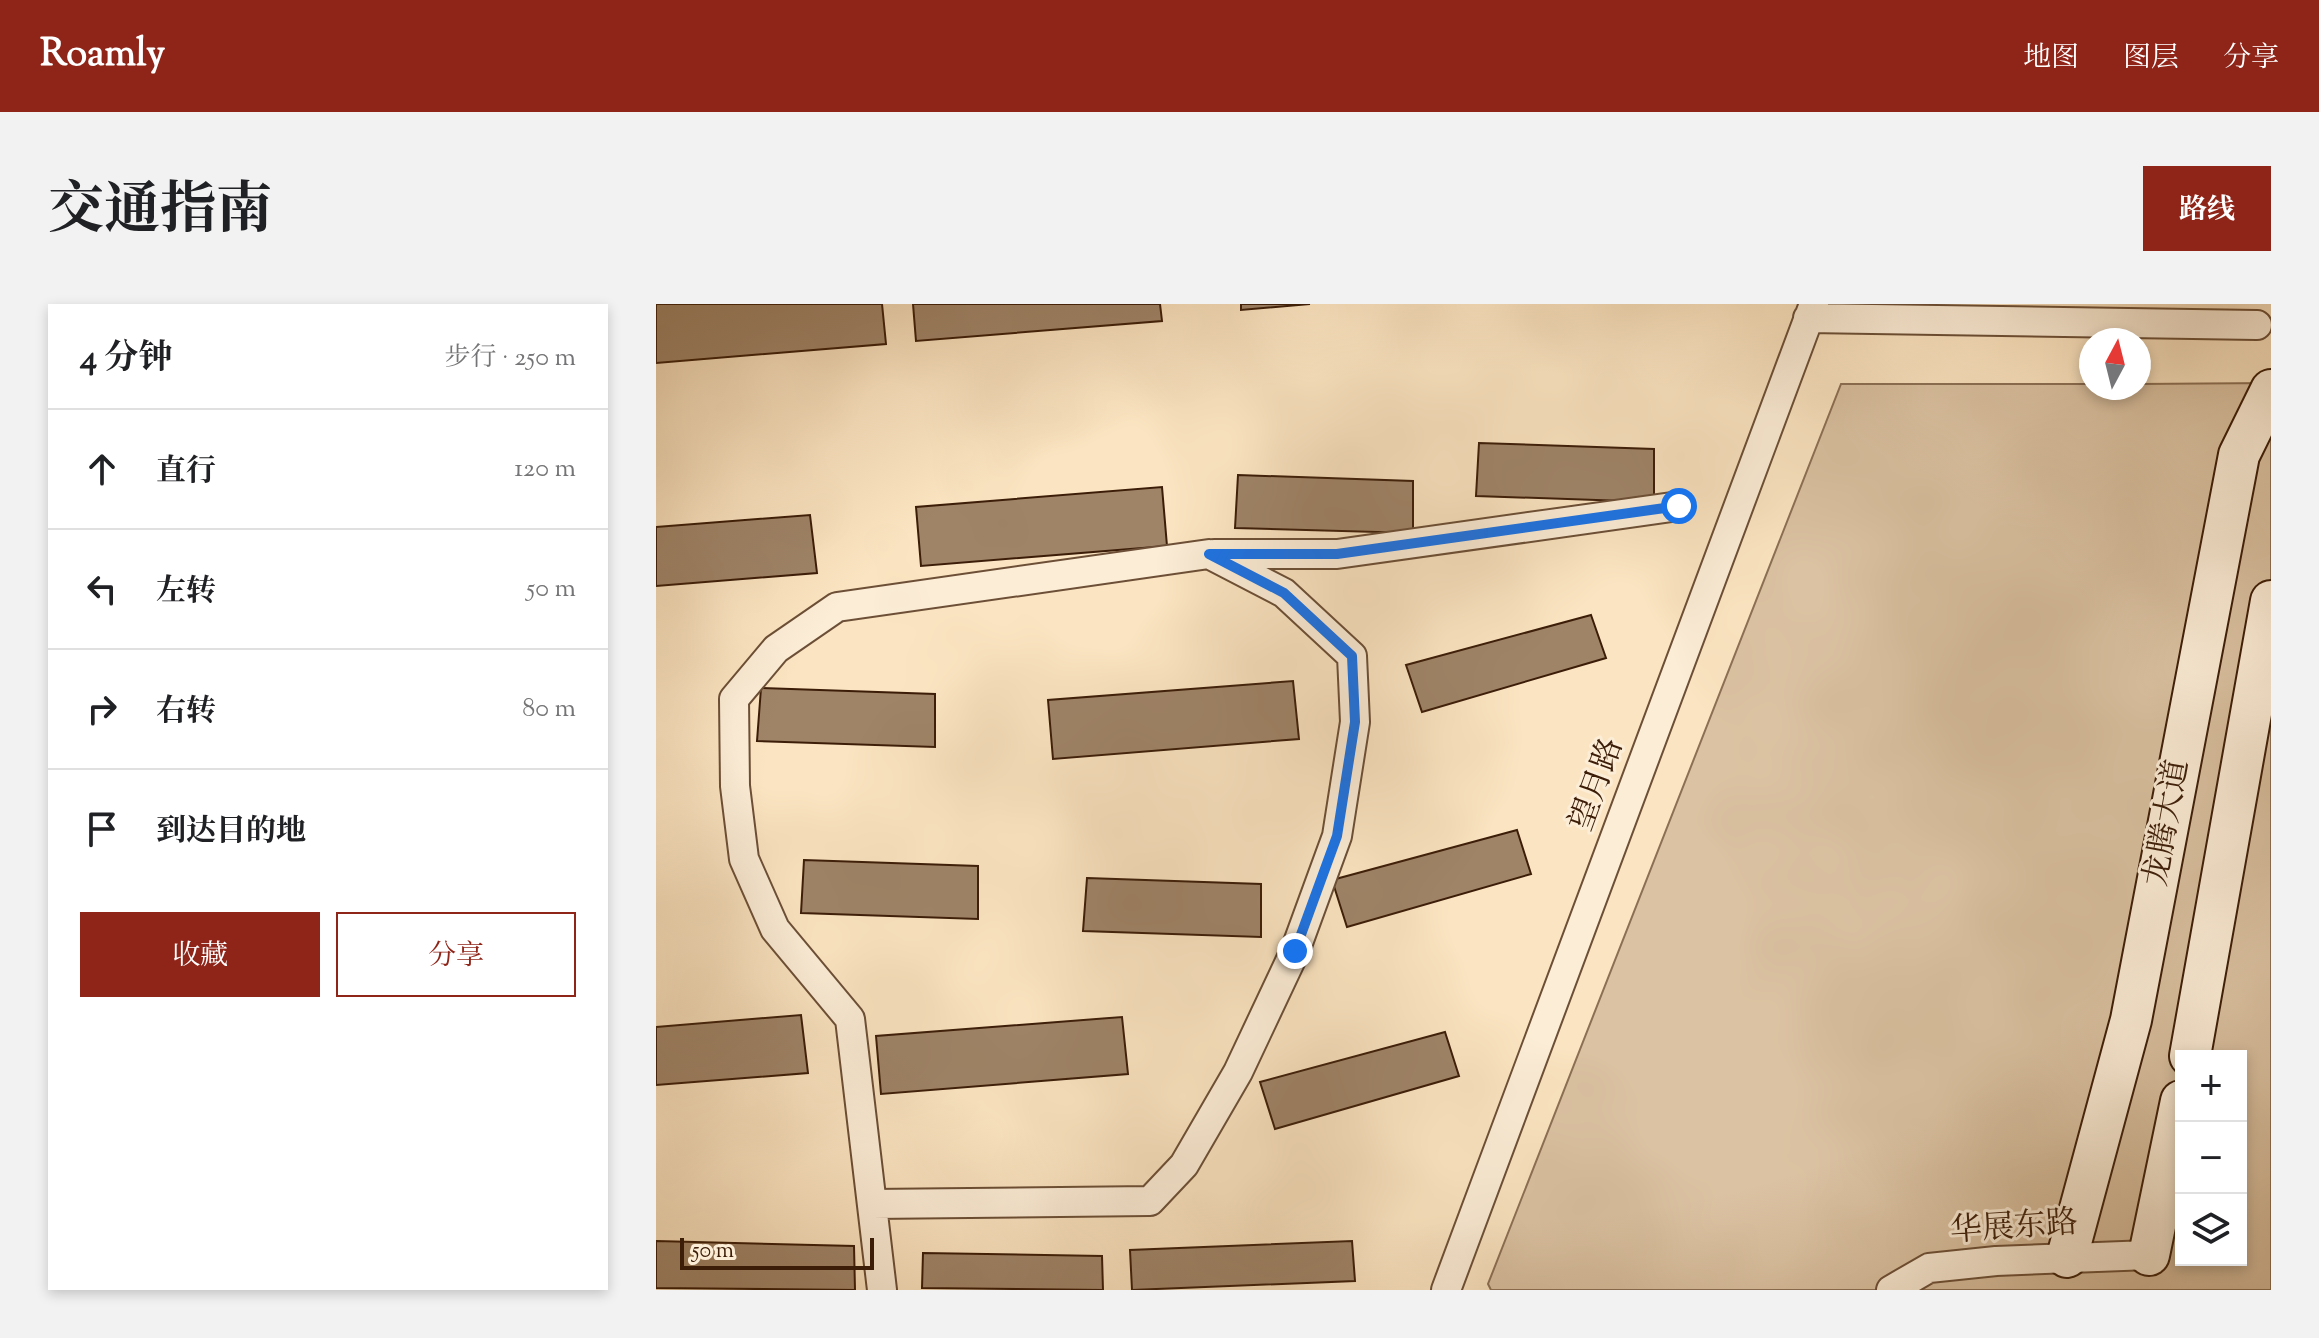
<!DOCTYPE html>
<html lang="zh">
<head>
<meta charset="utf-8">
<style>
  :root { --surface:#fff; --page:#f2f2f2; --text:#202124; --muted:#757577; --line:#e0e0e0; --accent:#8f2418 }
  body { margin:0; font-family:"Sorts Mill Goudy","Noto Serif SC",serif; background:var(--page); color:var(--text) }
  .controls { position:absolute; right:24px; bottom:24px; display:grid; overflow:hidden; border-radius:0px; box-shadow:0 4px 12px #0003 }
  .controls button { width:72px; height:72px; display:grid; place-items:center; padding:0; border:0; border-bottom:2px solid var(--line); background:var(--surface); color:var(--text); font:40px sans-serif }
  .compass { position:absolute; left:1423px; top:24px; width:72px; height:72px; border-radius:50%; background:var(--surface); box-shadow:0 4px 12px #0003; rotate:7deg }
  .scale { position:absolute; left:24px; bottom:20px; width:194px; box-sizing:border-box; padding-left:8px; border:4px solid #3c1d08; border-top:0; font-size:22px; line-height:28px; white-space:nowrap; color:#3c1d08; -webkit-text-stroke:6px #fcedd7; paint-order:stroke }
  .stop { position:absolute; width:24px; height:24px; margin:-18px; border:6px solid #1a73e8; border-radius:50%; background:#fff }
  .stop.end { background:#1a73e8; border-color:#fff; box-shadow:0 2px 8px #0008 }
  .list { margin:0; padding:0; list-style:none }
  h2 { display:flex; justify-content:space-between; align-items:center; height:104px; margin:0; padding:0 32px; font-size:34px }
  h2 small { font-size:26px; font-weight:400; color:var(--muted) }
  .list li { display:grid; grid-template-columns:52px 1fr auto; gap:24px; align-items:center; box-sizing:border-box; height:120px; padding:0 32px; border-top:2px solid var(--line) }
  .list b { display:block; font-size:30px; white-space:nowrap }
  .list em { font-size:26px; font-style:normal; color:var(--muted) }
  .actions { display:flex; gap:16px; padding:24px 32px }
  .actions a { flex:1; padding:18px 0; border:2px solid var(--accent); border-radius:0px; text-align:center; font-size:28px; color:var(--accent) }
  .actions .main { background:var(--accent); color:#fff }
  .icon { flex:none; width:44px; height:44px; fill:none; stroke:currentColor; stroke-width:2; stroke-linecap:round; stroke-linejoin:round }
  .map { position:relative; flex:none; width:1615px; height:986px; overflow:hidden; border-radius:0px }
  header { display:flex; align-items:center; gap:48px; box-sizing:border-box; height:112px; padding:0 40px; background:var(--accent); color:#fff }
  header strong { font-size:38px }
  nav { display:flex; gap:44px; margin-inline-start:auto; font-size:28px }
  .intro { display:flex; align-items:center; justify-content:space-between; box-sizing:border-box; height:192px; padding:0 48px }
  h1 { margin:0; font-size:56px }
  .button { padding:20px 36px; border-radius:0px; background:var(--accent); color:#fff; font-size:28px; font-weight:700 }
  main { display:flex; gap:48px; padding:0 48px }
  aside { flex:1; background:var(--surface); border-radius:0px; box-shadow:0 4px 12px #0003 }
  .map>svg:first-child { display:block }
  .green { fill:#dbc2a2; stroke:#8c7055; stroke-width:2; fill-rule:evenodd }
  .building { fill:#9f8468; stroke:#3c1d08; stroke-width:2 }
  .lines { fill:none; stroke-linecap:round; stroke-linejoin:round }
  .street-casing { stroke:#6c4f36; stroke-width:32 }
  .secondary-casing { stroke:#3c1d08; stroke-width:44 }
  .street { stroke:#fcedd7; stroke-width:28 }
  .secondary { stroke:#fcedd7; stroke-width:40 }
  .route { stroke:#1a73e8; stroke-width:10 }
  .labels { text-anchor:middle; dominant-baseline:central; stroke-width:6; stroke-linejoin:round; paint-order:stroke }
  .street-label { font-size:32px; fill:#3c1d08; stroke:#fcedd7 }
</style>
</head>
<body>
<header>
<strong>Roamly</strong>
<nav><a>地图</a><a>图层</a><a>分享</a></nav>
</header>
<div class="intro"><h1>交通指南</h1><a class="button">路线</a></div>
<main>
<aside>
<h2>4 分钟<small>步行 · 250 m</small></h2>
<ul class="list">
<li><svg class="icon" aria-label="ahead" viewBox="0 0 24 24"><path d="M12 20V5M6 11l6-6 6 6"/></svg><div><b>直行</b></div><em>120 m</em></li>
<li><svg class="icon" aria-label="left" viewBox="0 0 24 24"><path d="M17 20v-9H6M10 6l-5 5 5 5"/></svg><div><b>左转</b></div><em>50 m</em></li>
<li><svg class="icon" aria-label="right" viewBox="0 0 24 24"><path d="M7 20v-9h11M14 6l5 5-5 5"/></svg><div><b>右转</b></div><em>80 m</em></li>
<li><svg class="icon" aria-label="arrive" viewBox="0 0 24 24"><path d="M6 21V4h12l-3 4 3 4H6"/></svg><div><b>到达目的地</b></div></li>
</ul>
<div class="actions"><a class="main">收藏</a><a>分享</a></div>
</aside>
<div class="map">
<svg width="1615" height="986" viewBox="0 0 1615 986">
  <rect width="100%" height="100%" fill="#fbe4c1"/>
  <filter id="stains"><feTurbulence type="fractalNoise" baseFrequency=".0025" numOctaves="4"/><feColorMatrix values="0 0 0 0 .2 0 0 0 0 .09 0 0 0 0 .02 0 0 0 .5 -.17"/></filter>
  <radialGradient id="worn" r=".72"><stop offset=".6" stop-color="#630" stop-opacity="0"/><stop offset="1" stop-color="#630" stop-opacity=".3"/></radialGradient>
  <path class="green" d="M1615,79v907h-780l-3,-6 353,-900h250v4h48v-4zM1525,752h60v204h-60z"/>
  <path class="building" d="M0,0h226l4,40 -230,19z
    M257,0h247l2,17 -246,20z
    M585,0h69l-69,6z
    M823,139l175,6v53l-178,-6z
    M582,171l175,6v52l-178,-5z
    M506,183l5,59 -246,20 -5,-59z
    M154,211l7,58 -161,13v-59z
    M935,311l15,43 -184,54 -16,-47z
    M637,377l6,58 -246,20 -5,-59z
    M105,384l174,6v53l-178,-6z
    M861,526l14,44 -184,53 -15,-47z
    M148,556l174,6v53l-177,-6z
    M431,574l174,6v53l-178,-6z
    M145,711l7,58 -152,12v-58z
    M466,713l6,57 -247,20 -5,-58z
    M789,728l14,44 -184,53 -15,-47z
    M0,937l198,5 1,44 -199,-2z
    M696,937l3,40 -223,9 -2,-40z
    M267,949l179,3 1,34 -181,-2z"/>
  <g class="lines">
    <g class="street-casing">
      <path id="street" d="M1152,14l449,7
        M558,250h123l342,-48
        M216,900l278,-3 34,-36 54,-93 57,-121 42,-115 18,-114 -3,-66 -68,-63 -75,-39 -372,53 -61,42 -42,50 1,87 9,73 31,70 75,90 32,271
        M790,986l368,-986
        M1235,986l38,-22 67,-7 153,-6"/>
    </g>
    <g class="secondary-casing">
      <path id="secondary" d="M1534,752l81,-455
        M1493,951l32,-154
        M1411,953l64,-237 108,-565 32,-65"/>
    </g>
    <use href="#street" class="street"/>
    <use href="#secondary" class="secondary"/>
  </g>
  <g class="lines">
    <path class="route" d="M639,647l42,-115 18,-114 -3,-66 -68,-63 -75,-39h128l342,-48"/>
  </g>
  <g class="labels">
    <g class="street-label">
      <text transform="translate(942 481) rotate(-70)">望月路</text>
      <text transform="translate(1512 519) rotate(-80)">龙腾大道</text>
      <text transform="translate(1358 924) rotate(-4)">华展东路</text>
    </g>
  </g>
  <rect width="100%" height="100%" filter="url(#stains)"/>
  <rect width="100%" height="100%" fill="url(#worn)"/>
</svg>
<div class="controls">
<button>+</button>
<button>−</button>
<button><svg class="icon" aria-label="layers" viewBox="0 0 24 24"><path d="M12 4l9 5-9 5-9-5zM3 14l9 5 9-5"/></svg></button>
</div>
<svg class="compass" viewBox="-18 -18 36 36"><path d="M0-13l5 13h-10z" fill="#e53935"/><path d="M0 13l5-13h-10z" fill="#757577"/></svg>
<div class="scale">50 m</div>
<div class="stop" style="left:1023px;top:202px"></div>
<div class="stop end" style="left:639px;top:647px"></div>
</div>
</main>
</body>
</html>
